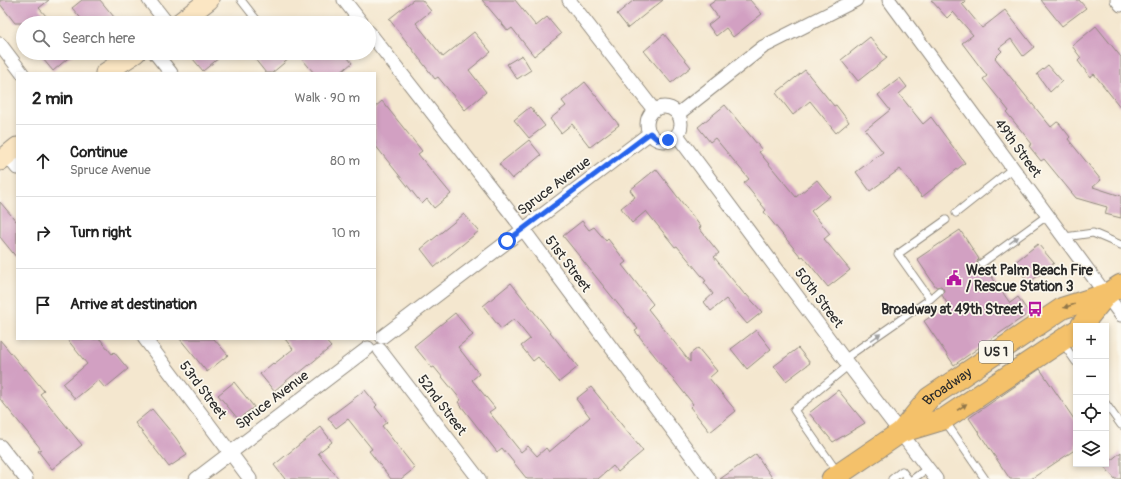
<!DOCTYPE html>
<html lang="en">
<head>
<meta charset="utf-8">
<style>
  :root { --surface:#fff; --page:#f6f6f6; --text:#222; --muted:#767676; --line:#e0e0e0 }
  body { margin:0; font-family:Pangolin,sans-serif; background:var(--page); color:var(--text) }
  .controls { position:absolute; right:12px; bottom:12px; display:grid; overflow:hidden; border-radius:0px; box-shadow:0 2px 6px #0003 }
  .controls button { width:36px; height:36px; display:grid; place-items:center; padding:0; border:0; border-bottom:1px solid var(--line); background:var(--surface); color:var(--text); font:20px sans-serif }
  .stop { position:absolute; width:12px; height:12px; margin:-9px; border:3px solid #2563eb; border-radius:50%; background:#fff }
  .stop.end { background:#2563eb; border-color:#fff; box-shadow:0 1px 4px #0008 }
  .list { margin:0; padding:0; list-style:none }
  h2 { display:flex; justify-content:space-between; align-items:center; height:52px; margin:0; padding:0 16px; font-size:17px }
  h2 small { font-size:13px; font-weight:400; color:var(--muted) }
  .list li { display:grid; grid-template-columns:26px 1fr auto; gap:12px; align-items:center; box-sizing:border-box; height:72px; padding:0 16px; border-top:1px solid var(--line) }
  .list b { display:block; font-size:15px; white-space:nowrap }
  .list p { margin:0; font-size:13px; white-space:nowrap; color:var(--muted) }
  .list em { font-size:13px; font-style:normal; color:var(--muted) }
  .icon { flex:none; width:22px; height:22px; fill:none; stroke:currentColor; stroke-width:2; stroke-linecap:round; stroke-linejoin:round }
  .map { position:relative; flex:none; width:1121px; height:479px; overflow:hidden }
  .search { position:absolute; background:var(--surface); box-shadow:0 2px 6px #0003; left:16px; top:16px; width:360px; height:44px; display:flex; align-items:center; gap:10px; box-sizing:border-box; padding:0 14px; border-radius:22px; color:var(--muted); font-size:15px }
  .panel { position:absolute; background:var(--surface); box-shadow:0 2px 6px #0003; left:16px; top:72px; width:360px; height:268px; border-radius:0px }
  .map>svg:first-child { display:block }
  .building { fill:#d2a0c2 }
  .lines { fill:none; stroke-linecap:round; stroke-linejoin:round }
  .lane-casing { stroke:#90897d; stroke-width:9 }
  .street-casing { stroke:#90897d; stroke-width:15 }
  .secondary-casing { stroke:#90897d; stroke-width:21 }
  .primary-casing { stroke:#90897d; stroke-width:23 }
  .lane { stroke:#fff; stroke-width:7 }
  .street { stroke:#fff; stroke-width:13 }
  .secondary { stroke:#fbe6c3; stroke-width:19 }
  .primary { stroke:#f4c16a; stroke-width:21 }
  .oneway { fill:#a0a0a0 }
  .oneway2 { fill:#90764a }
  .route { stroke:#2563eb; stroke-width:5 }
  .labels { text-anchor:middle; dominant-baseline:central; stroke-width:3.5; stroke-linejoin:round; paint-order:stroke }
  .shield { fill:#fbf7ec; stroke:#696865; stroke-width:1 }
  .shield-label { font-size:13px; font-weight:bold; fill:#2b2b2b }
  .street-label { font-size:14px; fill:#2b2b2b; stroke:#fbf7ec }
  .poi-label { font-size:14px; font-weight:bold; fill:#2b2b2b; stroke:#fbf7ec; text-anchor:start }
</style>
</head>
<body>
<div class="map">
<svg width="1121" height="479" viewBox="0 0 1121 479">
  <rect width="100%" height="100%" fill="#fbf7ec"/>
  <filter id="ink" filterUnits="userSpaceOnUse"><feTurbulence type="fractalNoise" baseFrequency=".025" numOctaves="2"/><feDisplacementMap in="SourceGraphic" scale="8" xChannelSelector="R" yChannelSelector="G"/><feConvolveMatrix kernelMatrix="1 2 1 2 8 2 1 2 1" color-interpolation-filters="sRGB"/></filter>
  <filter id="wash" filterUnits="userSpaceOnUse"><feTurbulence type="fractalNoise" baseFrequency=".012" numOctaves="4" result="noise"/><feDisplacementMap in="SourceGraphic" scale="16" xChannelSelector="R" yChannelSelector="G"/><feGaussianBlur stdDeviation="0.9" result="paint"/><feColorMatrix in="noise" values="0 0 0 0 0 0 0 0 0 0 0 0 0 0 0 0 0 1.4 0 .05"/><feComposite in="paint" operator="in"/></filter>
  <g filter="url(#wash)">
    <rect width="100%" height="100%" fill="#f4e7cf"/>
    <g id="blocks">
      <path class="building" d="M0,0h49l-10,8 8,9 -7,6h-25l-15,-19z
        M82,0h18l19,23h-34l-13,-15z
        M413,0h9l9,11 -15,12 27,34 31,-25 17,20 -22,18 17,22 -21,18 -27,-33 -3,2 -46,-60z
        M482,0h33l21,26 11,-9 14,17 -27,22 -22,-28 -4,3z
        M634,0h29l-35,28 -11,-14z
        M716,0h34l12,14 -29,23 -7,-9 -10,8 -8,-11 10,-8 -9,-12z
        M931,0h35l-4,4 20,24 23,-18 29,37 -11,9 -12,-17 -12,9 3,3 -7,7 56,69 6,-5 2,1 11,14 -2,2 33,41 -8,7 28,9v22l-16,-4 2,-7 -31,-9 -32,-39 -3,2 -12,-15 3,-2 -25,-31 2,-2 -26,-32 4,-3 -25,-33 11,-8 -20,-23 -6,6z
        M1041,0h38l7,8 -24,18z
        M1096,26l25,31v51l-27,-34 -4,3 -12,-16 3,-3 -9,-12z
        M664,34l27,33 -20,16 -27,-32z
        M870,37l17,21 -29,23 -17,-21z
        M38,53h36l-21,18z
        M188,53h37l-22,18z
        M250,53h46l-24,20h-6z
        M297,53h47l8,10 -12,10h-26z
        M522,55l9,15 -14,9 -10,-15z
        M1048,65l14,16 -12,11 -13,-18z
        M805,70l29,36 2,-1 13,17 -13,11 -26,-32 -17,14 -17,-22z
        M900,78l7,9 -8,7 24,30 8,-7 34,46 -43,34 -22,-28 -30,22 -14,-19 27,-20 -18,-22 25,-20 -12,-15z
        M585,82l34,43 -29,22 -18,-23 -11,9 -11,-14 16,-13 -4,-5z
        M382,101l40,50 -4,3 33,40 -17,14 -7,-9 -5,5 -47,-59v-38z
        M725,105l37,45 -3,2 37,45 21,-17 13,16 -19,15 19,23 -6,5 26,31 -22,17 -25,-31 -2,1 -37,-45 2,-2 -22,-27 5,-4 -34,-41 -5,4 -12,-15z
        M530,107l15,19 -16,12 -15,-18z
        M529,140l12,15 -29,24 -13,-15z
        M656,169l45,58 -2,1 20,25 -5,4 31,38 1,-1 16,18 -15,12 -21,-25 -15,12 -7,-9 9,-8 -9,-12 2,-1 -29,-35 -2,1 -29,-36 -14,12 -11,-15 14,-11 -5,-7z
        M0,202l17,20v36l-17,-21z
        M464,214l15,17 -44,36 -14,-18z
        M582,221l7,9 5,-3 12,14 2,-2 18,23 -4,3 31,39 -5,5 42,53v-8l8,-6 19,23 -8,7 27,33 -26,21 -20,-25 3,-3 -58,-73 3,-2 -75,-93z
        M960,230l19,29 -2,2 1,5 4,2 3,-1 25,36 8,-6 11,16 -75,52 -30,-44 24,-16 -6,-10 2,-5 -3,-4 -5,1 -19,-28z
        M1038,244l16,19 -25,20 -15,-20z
        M511,283l67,84 -19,15 -21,-25 -5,4 -12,-15 9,-7 -16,-20 -13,10 -18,-23z
        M455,313l18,22 -15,12 21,27 -7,6 23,28 -6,4 32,40 7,-6 9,10 9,-8 3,4 33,-28 8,-7 -14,-18 15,-12 52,64 -25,21 -5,-6 -15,13h-71l-25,-31 -5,4 -39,-50 3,-2 -27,-33 -2,1 -18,-22z
        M756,330l15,19 -24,20 -16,-20z
        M67,339h33l12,15 2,-2 14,17 -23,19 -7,-8 -23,19 -12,-15 24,-20z
        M180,339h34l14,16 -21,17z
        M285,339h39l7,8 -33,27 -1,-2 -23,19 -14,-17 13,-11 1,1 19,-15z
        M0,340l25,30 1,-1 18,22 -4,3 42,51 -30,24 -14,-18 3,-2 -41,-50z
        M798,348l12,15 -24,18 -12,-15z
        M1040,369l36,53v27l-45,30h-21l-41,-61z
        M234,382l20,25 -16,12 -20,-24z
        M365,390l12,15 -2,2 12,15 -5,4 33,42 -14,11h-10l-22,-28 3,-2 -24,-30 -12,9 -8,-10z
        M838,390l27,33 -32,19 -24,-29z
        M152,409l24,29 11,17 -18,12 -34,-44z
        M321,427l11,15 -14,11 21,26h-54l-11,-14z
        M1121,452v27h-6l-11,-13z
        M756,454l17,25h-53z"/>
    </g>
  </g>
  <g filter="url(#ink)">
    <use href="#blocks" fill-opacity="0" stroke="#90897d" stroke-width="1"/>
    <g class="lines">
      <g class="lane-casing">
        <path id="lane" d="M241,0l18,23
          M956,213l57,-45
          M1065,237l28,-4 28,12
          M982,263l66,-48
          M930,299l-32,-45 48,-34
          M1062,342l14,20
          M844,359l86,-60 9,-8
          M1106,404l15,21
          M945,421l40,58
          M838,473l-44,-63 55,-45
          M892,479l10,-8 6,8
          M913,479l15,-11"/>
      </g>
      <g class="street-casing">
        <path id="street" d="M149,0l18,23
          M344,0l18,23
          M569,0l85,110
          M889,0l232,315
          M1117,0l4,5
          M369,32l154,197 186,250
          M0,44l22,29
          M155,53l16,20
          M647 124a17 17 0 1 1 34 0a17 17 0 1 1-34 0Z
          M678,114l85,-67 93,-47
          M677,135l167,224 92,120
          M7,155l10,13
          M382,337l268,-204
          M145,339l105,140
          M380,350l99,129
          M0,446l26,33
          M196,479l172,-131"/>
      </g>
      <g class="secondary-casing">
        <path id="secondary" d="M179,23l30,-23
          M105,73l31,-20
          M0,161l17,-14"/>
      </g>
      <g class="primary-casing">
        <g id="primary">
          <path d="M1081,326l26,-32 14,-9"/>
          <path d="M901,432l43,-13 132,-88"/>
          <path id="s1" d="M832,479l69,-47 28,-34 134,-90 44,-14"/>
        </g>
      </g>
      <use href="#lane" class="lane"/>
      <use href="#street" class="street"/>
      <use href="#secondary" class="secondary"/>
      <use href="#primary" class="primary"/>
    </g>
    <defs><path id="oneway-solid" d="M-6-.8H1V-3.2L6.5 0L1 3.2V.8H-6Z"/></defs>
    <g class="oneway">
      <use href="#oneway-solid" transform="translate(1014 240) rotate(-36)"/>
      <use href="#oneway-solid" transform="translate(876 337) rotate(-35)"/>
    </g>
    <g class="oneway2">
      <use href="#oneway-solid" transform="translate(1069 306) rotate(163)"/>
      <use href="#oneway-solid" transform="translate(962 407) rotate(-34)"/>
    </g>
  </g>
  <g class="lines" filter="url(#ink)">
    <path class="route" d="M507,241l143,-108 8,7h10"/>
  </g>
  <defs>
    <g id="civic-bare" transform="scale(1.2)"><path d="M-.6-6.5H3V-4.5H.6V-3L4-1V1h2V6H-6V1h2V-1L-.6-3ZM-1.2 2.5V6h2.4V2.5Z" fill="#b5179e" stroke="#fbf7ec" stroke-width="2.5" paint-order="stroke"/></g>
    <g id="bus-bare" transform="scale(1.2)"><path d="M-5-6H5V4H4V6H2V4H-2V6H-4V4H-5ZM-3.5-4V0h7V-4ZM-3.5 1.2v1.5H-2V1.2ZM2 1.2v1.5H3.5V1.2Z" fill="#b5179e" stroke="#fbf7ec" stroke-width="2.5" paint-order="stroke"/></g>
  </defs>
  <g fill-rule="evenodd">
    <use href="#civic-bare" x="954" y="278"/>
    <use href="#bus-bare" x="1035" y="309"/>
  </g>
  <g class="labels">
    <rect class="shield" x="979" y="341" width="34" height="22" rx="3"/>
    <g class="shield-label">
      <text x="996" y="352">US 1</text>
    </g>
    <g class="street-label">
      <text transform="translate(1018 148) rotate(54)">49th Street</text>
      <text transform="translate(554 186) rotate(-37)">Spruce Avenue</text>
      <text transform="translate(568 264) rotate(53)">51st Street</text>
      <text transform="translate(819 298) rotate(53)">50th Street</text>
      <text stroke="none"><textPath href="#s1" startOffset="149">Broadway</textPath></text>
      <text transform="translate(203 390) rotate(53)">53rd Street</text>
      <text transform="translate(272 400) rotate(-37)">Spruce Avenue</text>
      <text transform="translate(442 405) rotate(53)">52nd Street</text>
    </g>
    <g class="poi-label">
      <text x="966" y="270">West Palm Beach Fire<tspan x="966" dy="16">/ Rescue Station 3</tspan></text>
      <text x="1023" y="309" text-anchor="end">Broadway at 49th Street</text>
    </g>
  </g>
</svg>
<div class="controls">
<button>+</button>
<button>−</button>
<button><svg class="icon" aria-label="locate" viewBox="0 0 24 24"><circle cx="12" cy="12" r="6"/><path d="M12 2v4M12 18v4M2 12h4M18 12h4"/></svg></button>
<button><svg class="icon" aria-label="layers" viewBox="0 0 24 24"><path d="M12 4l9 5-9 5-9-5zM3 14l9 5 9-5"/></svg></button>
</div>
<div class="stop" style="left:507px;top:241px"></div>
<div class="stop end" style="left:668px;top:140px"></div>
<div class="search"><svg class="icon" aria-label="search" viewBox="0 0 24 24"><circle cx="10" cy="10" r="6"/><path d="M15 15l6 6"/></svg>Search here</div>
<section class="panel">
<h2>2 min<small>Walk · 90 m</small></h2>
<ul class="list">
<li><svg class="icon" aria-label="ahead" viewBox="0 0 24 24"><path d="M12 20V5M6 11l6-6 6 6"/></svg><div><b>Continue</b><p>Spruce Avenue</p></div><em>80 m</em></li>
<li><svg class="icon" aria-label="right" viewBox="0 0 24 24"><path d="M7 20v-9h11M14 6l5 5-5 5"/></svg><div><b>Turn right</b></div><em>10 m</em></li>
<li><svg class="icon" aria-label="arrive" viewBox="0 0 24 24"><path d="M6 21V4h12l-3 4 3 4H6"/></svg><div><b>Arrive at destination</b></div></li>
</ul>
</section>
</div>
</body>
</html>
